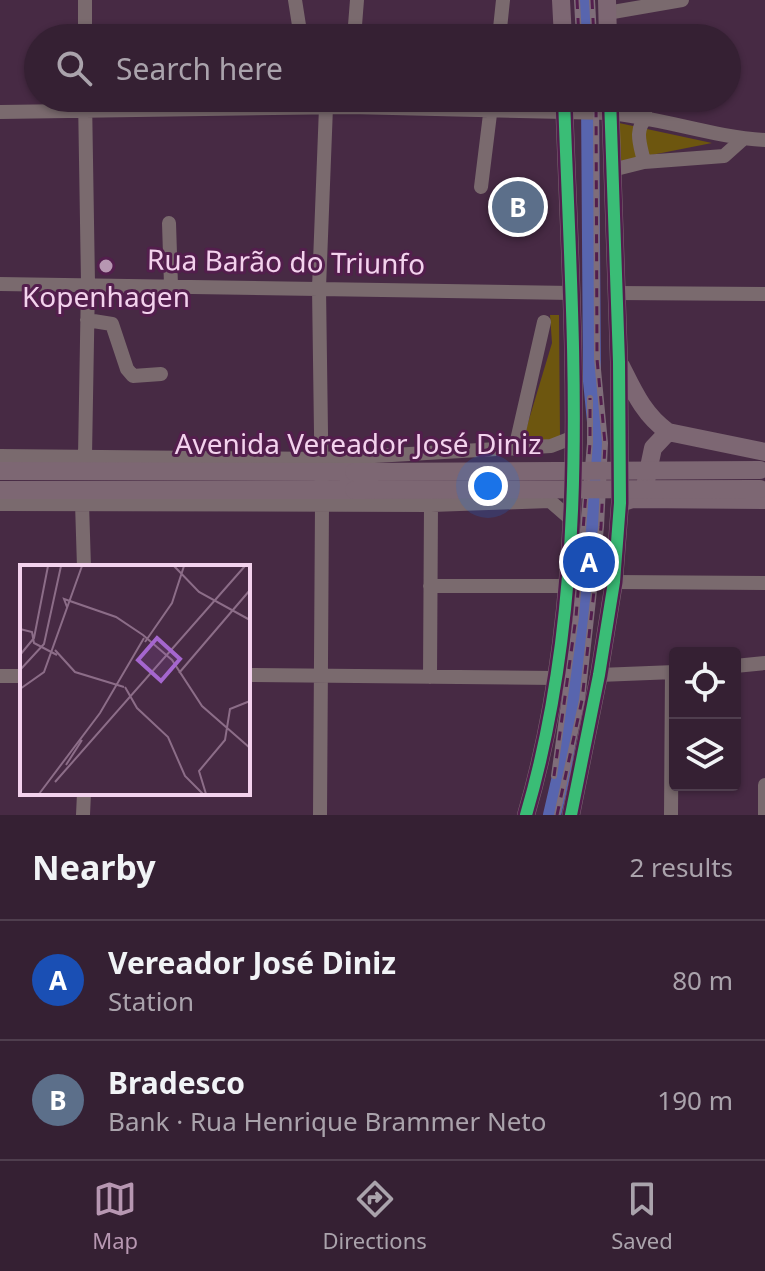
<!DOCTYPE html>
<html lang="en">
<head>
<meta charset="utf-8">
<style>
  :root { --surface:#352033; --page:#3d283b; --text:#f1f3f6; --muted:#aaa3ac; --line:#4f3e4e; --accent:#b797b2 }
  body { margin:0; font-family:"Noto Sans",sans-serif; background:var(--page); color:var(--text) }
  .controls { position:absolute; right:24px; bottom:24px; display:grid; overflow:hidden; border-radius:8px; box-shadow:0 2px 6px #0004 }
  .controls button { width:72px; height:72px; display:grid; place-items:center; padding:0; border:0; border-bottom:2px solid var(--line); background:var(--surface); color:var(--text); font:40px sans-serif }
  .you { position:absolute; left:488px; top:486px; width:28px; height:28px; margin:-20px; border:6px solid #fff; border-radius:50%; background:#1a73e8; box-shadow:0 0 0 12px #1a73e833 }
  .badge { display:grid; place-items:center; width:52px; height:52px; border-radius:50%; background:var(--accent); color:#fff; font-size:26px; font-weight:700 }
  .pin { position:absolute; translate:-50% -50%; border:4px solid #fff; box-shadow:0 2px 8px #0006 }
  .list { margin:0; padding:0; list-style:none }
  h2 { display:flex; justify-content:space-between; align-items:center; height:104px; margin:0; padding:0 32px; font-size:34px }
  h2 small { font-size:26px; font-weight:400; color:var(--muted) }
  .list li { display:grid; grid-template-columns:52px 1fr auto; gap:24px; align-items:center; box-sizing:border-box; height:120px; padding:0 32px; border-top:2px solid var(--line) }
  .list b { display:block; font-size:30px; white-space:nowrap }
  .list p { margin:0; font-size:26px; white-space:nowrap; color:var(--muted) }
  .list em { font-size:26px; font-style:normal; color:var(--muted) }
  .icon { flex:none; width:44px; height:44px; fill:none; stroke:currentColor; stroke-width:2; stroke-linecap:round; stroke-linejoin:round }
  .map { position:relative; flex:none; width:765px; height:815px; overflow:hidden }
  .search { position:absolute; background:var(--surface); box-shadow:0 2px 6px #0004; left:24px; right:24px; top:24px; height:88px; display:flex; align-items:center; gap:20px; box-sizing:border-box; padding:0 28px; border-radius:44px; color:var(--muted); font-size:30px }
  .sheet { height:344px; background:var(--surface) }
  nav { display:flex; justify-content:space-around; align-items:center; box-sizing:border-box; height:112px; border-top:2px solid var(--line); background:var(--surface); font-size:22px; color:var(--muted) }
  nav a { display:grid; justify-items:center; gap:4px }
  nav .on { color:var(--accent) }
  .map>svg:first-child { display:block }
  .green { fill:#6d560f }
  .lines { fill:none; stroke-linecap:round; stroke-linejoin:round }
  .river { stroke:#5865ae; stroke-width:18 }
  .minor { stroke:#7a6a6e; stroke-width:14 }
  .major { stroke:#7d6773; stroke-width:18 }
  .rail-casing { stroke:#7f6d79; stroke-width:6 }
  .rail { stroke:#531e4d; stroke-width:3; stroke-dasharray:9; stroke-linecap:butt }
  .major-bridge { stroke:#7d6773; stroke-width:18 }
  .cycleway-casing { stroke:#531e4d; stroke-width:17 }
  .cycleway { stroke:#3abd76; stroke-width:12 }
  .poi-dot { fill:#b797b2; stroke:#531e4d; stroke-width:3 }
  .labels { text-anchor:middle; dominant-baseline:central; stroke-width:6; stroke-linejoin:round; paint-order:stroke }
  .street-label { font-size:28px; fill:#f3d2ed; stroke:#531e4d }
  .poi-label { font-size:28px; fill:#f3d2ed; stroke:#531e4d }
  .inset-road { fill:none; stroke:#8c6d88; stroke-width:2 }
  .view { fill:#a566cf; fill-opacity:0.15; stroke:#a566cf; stroke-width:4 }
  .inset-edge { fill:none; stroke:#f3d2ed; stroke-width:4 }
</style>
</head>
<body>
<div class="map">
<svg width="765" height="815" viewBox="0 0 765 815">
  <rect width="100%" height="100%" fill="#472a44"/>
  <path class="green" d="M619,123l93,20 -91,18z
    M550,315h9l1,123 -32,7 -4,-9 28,-93z"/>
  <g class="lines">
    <path class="river" d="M585,0l1,38
      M552,815l10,-43 17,-107 13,-124 6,-99 -6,-61 -2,-283"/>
    <path class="minor" d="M85,0v38
      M295,0l6,38
      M607,13l75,-13
      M354,38l3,-38
      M499,38l4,-38
      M0,112l350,-5 260,6c52,5 103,24 155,27
      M644,162c-3,-16 -11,-32 3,-45
      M612,170l32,-8 80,-6 19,-17
      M481,187l11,-89
      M169,223l2,62
      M0,284l572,9
      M616,293l149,1
      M87,320l25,4 15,45 6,7 28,-2
      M515,449l29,-127
      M0,456l322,3 229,-13 23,-9
      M85,456l3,-173 -3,-185
      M82,503l2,64
      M0,504l431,1 119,-4 23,20
      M614,582l151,1
      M430,586h137
      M735,666l30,-3
      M248,675l308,3
      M599,675l76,-3
      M0,676h22
      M430,677l1,-172
      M83,815l1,-22
      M320,815l2,-310 -3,-217 7,-181
      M671,815l1,-143
      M765,815v-30"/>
    <path class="major" d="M561,0l2,38
      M607,0l1,38
      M621,366c13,26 23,49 47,66l97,20
      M0,471l354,1
      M645,486l8,-38 15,-16
      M0,490h354
      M620,503l13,-4 132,1
      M526,815c68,-232 46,-478 38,-717
      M571,815l28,-140 15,-93 6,-79 -1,-141 -9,-264"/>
    <g class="rail-casing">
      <path id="rail" d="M577,0l2,38
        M592,0l2,38
        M554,776l22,-159 14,-174v-45
        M557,815l25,-115 19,-173 4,-84 -8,-84 -1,-261"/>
    </g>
    <use href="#rail" class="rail"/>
    <path class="major-bridge" d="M354,472l406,-2
      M354,490l406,-1"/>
    <g class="cycleway-casing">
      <path id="cycleway" d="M526,815c68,-232 46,-478 38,-717
        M571,815l28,-140 15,-93 6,-79 -1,-141 -9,-264"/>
    </g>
    <use href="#cycleway" class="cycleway"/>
  </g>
  <circle class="poi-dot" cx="106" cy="266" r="8"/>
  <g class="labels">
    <g class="street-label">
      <text transform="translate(286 261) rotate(1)">Rua Barão do Triunfo</text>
      <text x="358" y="443">Avenida Vereador José Diniz</text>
    </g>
    <g class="poi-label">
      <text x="106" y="296">Kopenhagen</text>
    </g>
  </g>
  <g transform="translate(20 565)">
    <rect width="230" height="230" fill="#472a44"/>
    <path class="inset-road" d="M154,1l25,26 51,28M47,42l-3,-8 52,18 27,18 29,25 30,46 48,42M0,64l12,3 2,11 23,12M125,77l27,-39 12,-37M35,85l20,22 49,15M0,90l14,-17 14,-72M0,105l24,-26 17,-78M159,108l71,-83M105,122l12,21 31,29 17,39 18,18M0,124l24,-17 38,-106M46,200l16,-25M35,217l190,-216M19,229l61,-81 44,-75M186,229l-7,-23 26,-31 5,-31 20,-8"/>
    <path class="view" d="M137,73l23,21 -19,22 -23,-21z"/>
    <rect width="230" height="230" class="inset-edge"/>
  </g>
</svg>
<div class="controls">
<button><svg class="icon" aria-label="locate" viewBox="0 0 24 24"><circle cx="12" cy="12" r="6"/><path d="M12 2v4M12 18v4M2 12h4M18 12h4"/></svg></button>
<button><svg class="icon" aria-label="layers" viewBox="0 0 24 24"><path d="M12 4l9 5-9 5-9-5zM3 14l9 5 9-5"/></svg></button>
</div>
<div class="you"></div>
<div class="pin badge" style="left:589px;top:562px;background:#1a4fb4">A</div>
<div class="pin badge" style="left:518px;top:207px;background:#5c6f8a">B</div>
<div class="search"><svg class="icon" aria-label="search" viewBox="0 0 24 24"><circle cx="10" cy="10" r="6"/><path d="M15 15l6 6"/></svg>Search here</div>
</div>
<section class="sheet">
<h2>Nearby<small>2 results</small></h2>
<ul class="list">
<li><span class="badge" style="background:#1a4fb4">A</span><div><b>Vereador José Diniz</b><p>Station</p></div><em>80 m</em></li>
<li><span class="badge" style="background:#5c6f8a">B</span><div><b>Bradesco</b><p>Bank · Rua Henrique Brammer Neto</p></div><em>190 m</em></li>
</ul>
</section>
<nav>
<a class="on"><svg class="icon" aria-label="map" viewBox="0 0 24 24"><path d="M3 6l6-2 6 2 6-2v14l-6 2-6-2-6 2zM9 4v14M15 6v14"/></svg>Map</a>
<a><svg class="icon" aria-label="directions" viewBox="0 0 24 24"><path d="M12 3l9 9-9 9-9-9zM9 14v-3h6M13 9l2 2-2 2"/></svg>Directions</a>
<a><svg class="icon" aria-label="saved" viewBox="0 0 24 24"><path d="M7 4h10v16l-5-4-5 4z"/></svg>Saved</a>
</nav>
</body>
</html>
